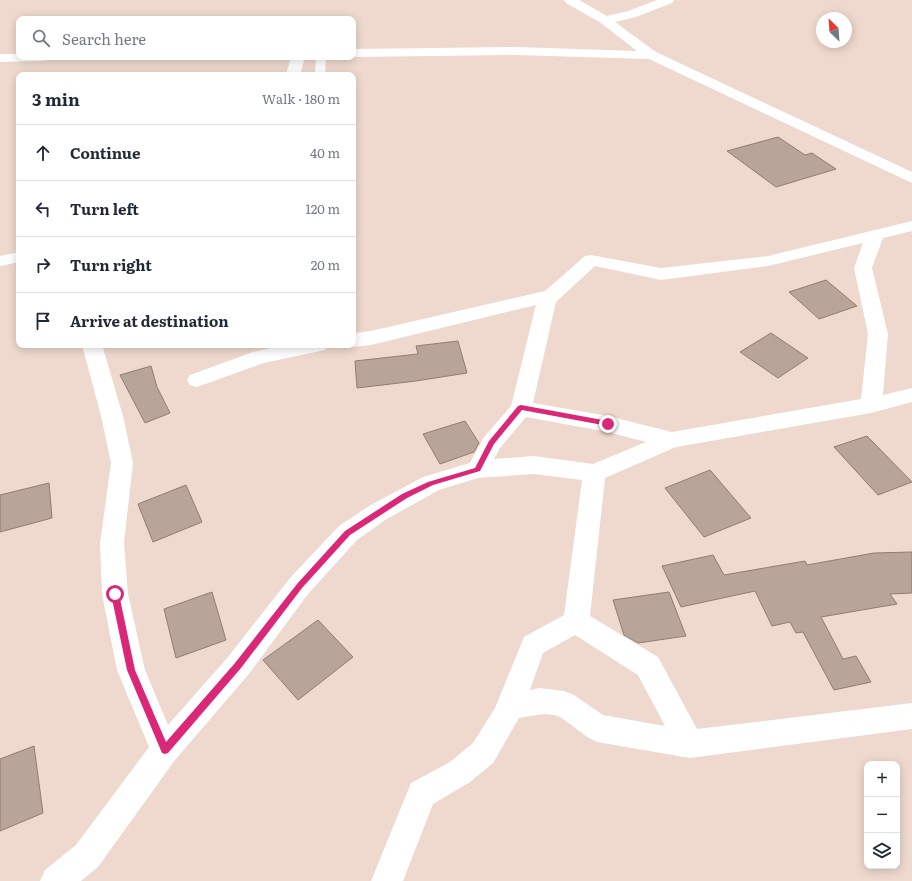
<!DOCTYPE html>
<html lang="en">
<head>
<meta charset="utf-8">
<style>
  :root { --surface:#fff; --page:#f6f6f7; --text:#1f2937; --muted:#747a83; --line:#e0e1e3 }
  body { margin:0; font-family:Literata,serif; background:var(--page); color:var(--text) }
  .controls { position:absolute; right:12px; bottom:12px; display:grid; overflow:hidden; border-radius:8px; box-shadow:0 2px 10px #0003 }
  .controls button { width:36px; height:36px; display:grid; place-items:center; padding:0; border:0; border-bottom:1px solid var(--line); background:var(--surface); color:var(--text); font:20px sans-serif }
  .compass { position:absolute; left:816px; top:12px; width:36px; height:36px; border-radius:50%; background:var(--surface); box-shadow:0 2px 10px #0003; rotate:335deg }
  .stop { position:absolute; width:12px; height:12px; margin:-9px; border:3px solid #db2777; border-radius:50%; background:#fff }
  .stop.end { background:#db2777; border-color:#fff; box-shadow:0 1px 4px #0008 }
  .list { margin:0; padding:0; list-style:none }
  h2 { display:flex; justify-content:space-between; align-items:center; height:52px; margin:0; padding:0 16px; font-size:17px }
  h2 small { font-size:13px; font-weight:400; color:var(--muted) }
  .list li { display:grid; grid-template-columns:26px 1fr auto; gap:12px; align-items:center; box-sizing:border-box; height:56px; padding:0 16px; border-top:1px solid var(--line) }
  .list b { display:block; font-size:15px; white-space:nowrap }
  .list em { font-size:13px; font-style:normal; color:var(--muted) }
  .icon { flex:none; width:22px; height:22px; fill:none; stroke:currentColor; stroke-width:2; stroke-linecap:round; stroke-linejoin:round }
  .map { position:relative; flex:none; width:912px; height:881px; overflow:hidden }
  .search { position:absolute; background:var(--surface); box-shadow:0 2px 10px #0003; left:16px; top:16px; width:340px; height:44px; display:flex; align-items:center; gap:10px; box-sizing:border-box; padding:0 14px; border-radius:8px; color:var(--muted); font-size:15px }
  .panel { position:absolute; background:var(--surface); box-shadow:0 2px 10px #0003; left:16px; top:72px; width:340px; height:276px; border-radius:8px }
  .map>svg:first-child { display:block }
  .building { fill:#b9a499; stroke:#907c71 }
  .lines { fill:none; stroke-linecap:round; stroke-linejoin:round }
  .lane { fill:#fff; fill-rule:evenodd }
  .street { fill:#fff; fill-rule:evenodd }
  .route { fill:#db2777 }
</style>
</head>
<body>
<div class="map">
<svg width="912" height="881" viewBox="0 0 912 881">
  <rect width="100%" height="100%" fill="#efd9ce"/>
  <path class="building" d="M778,137l27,18 7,-2 24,16 -60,18 -49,-36z
    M826,280l31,26 -38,13 -30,-27z
    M771,333l37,25 -30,20 -38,-26z
    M458,341l9,32 -51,8 -59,7 -2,-27 63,-7 -2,-8z
    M151,366l6,21 13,26 -25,10 -25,-48z
    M465,421l14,22 -5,9 -34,12 -17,-30z
    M867,436l45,46 -34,13 -44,-48z
    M710,470l41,48 -47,19 -39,-49z
    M49,483l3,35 -52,14v-37z
    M186,485l16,37 -49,20 -15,-38z
    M912,552v41l-22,1 7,10 -76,13 22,42 13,-3 15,26 -37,8 -31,-58 -7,1 -6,-11 -18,4 -17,-35 -74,16 -19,-41 51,-11 11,20 81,-14 2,4 67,-12z
    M212,592l14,48 -50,18 -12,-49z
    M669,592l17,44 -48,7 -14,-8 -11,-35z
    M318,620l35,37 -55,43 -35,-40z
    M34,746l9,67 -43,18v-72z"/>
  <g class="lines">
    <path class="lane" d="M316,57h10l-1,18h-10z"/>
    <path class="street" d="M564,0h15l28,16 21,-5 29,-11h17l-2,3 -36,14 -21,5 41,30 256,120v11l-263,-124 -132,-4 -164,2v-8l164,-2 120,4 -36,-28 -35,-20z
      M0,54h19v3h31l-2,3 -5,1 -43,1z
      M291,57h14l-5,18h-14z
      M912,221v10l-29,7 -11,30 16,66 -5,61 29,-7v14l-41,11 -195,34 -71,31 -15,138 68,41 39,72 215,-26v26l-222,29 -93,-16c-14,-6 -24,-17 -37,-25 -12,-6 -29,-1 -41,1l-26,45 -23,19 -37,22 -30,77h-32l40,-98 39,-21 23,-19 22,-35 29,-71 40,-22 18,-135 -48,-6 -56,4 -39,12 -54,30 -28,20 -49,54 -60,81 -73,85 -77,107 -17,14h-41l5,-11 31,-25 73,-98 -32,-77 -15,-76 -2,-51 11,-80 -10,-47 -19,-71h20l21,71 10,47 -9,80 4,51 17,76 23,55 60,-68 62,-79 49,-52 30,-20 54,-29 47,-14 14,-26 27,-31 25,-101 -165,40 -18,2 -6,-2h6v-12l18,-2 174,-40 40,-35 6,-1 70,13 107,-12zM863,243l-9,25 14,66 -7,65 -189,33 -64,-16 -75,-13 23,-101 39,-36 66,14 107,-14zM526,417l82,15 38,10 -53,22 -59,-8 -40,3 6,-11zM575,635l63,40 27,51 -62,-11 -29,-20 -10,-4 -25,-3 -9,2 13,-37z
      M19,252v10l-19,4v-10z
      M285,345h43l-3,5 -61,13 -67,24 -7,-2 -3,-5 3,-5 63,-23z"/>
  </g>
  <path class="route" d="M521,405l87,16 4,3 -4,2 -86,-16 -28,34 -14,27 -47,14 -26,13 -57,37 -48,53 -61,80 -73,85 -3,1 -3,-1 -35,-83 -16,-76 1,-2 3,-1 4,3 16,76 31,72 69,-79 62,-79 48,-53 57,-37 26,-12 47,-14 14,-27 29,-35z"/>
</svg>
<div class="controls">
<button>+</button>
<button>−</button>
<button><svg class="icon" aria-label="layers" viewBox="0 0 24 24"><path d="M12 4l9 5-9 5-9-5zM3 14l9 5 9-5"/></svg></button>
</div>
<svg class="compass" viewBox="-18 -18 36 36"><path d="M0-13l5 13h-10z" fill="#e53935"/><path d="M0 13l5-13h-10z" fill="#747a83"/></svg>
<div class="stop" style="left:115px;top:594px"></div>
<div class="stop end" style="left:608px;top:424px"></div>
<div class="search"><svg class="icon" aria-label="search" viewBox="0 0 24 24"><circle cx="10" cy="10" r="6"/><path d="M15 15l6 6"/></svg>Search here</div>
<section class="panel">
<h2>3 min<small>Walk · 180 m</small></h2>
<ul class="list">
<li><svg class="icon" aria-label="ahead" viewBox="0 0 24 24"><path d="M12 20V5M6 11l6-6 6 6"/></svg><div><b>Continue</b></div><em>40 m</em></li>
<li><svg class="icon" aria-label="left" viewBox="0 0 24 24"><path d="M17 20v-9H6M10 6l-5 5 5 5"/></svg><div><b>Turn left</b></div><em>120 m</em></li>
<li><svg class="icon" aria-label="right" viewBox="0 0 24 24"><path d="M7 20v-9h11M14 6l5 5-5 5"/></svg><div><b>Turn right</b></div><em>20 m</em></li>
<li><svg class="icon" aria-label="arrive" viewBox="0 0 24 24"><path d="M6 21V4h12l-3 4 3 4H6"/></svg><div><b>Arrive at destination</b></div></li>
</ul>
</section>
</div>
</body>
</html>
